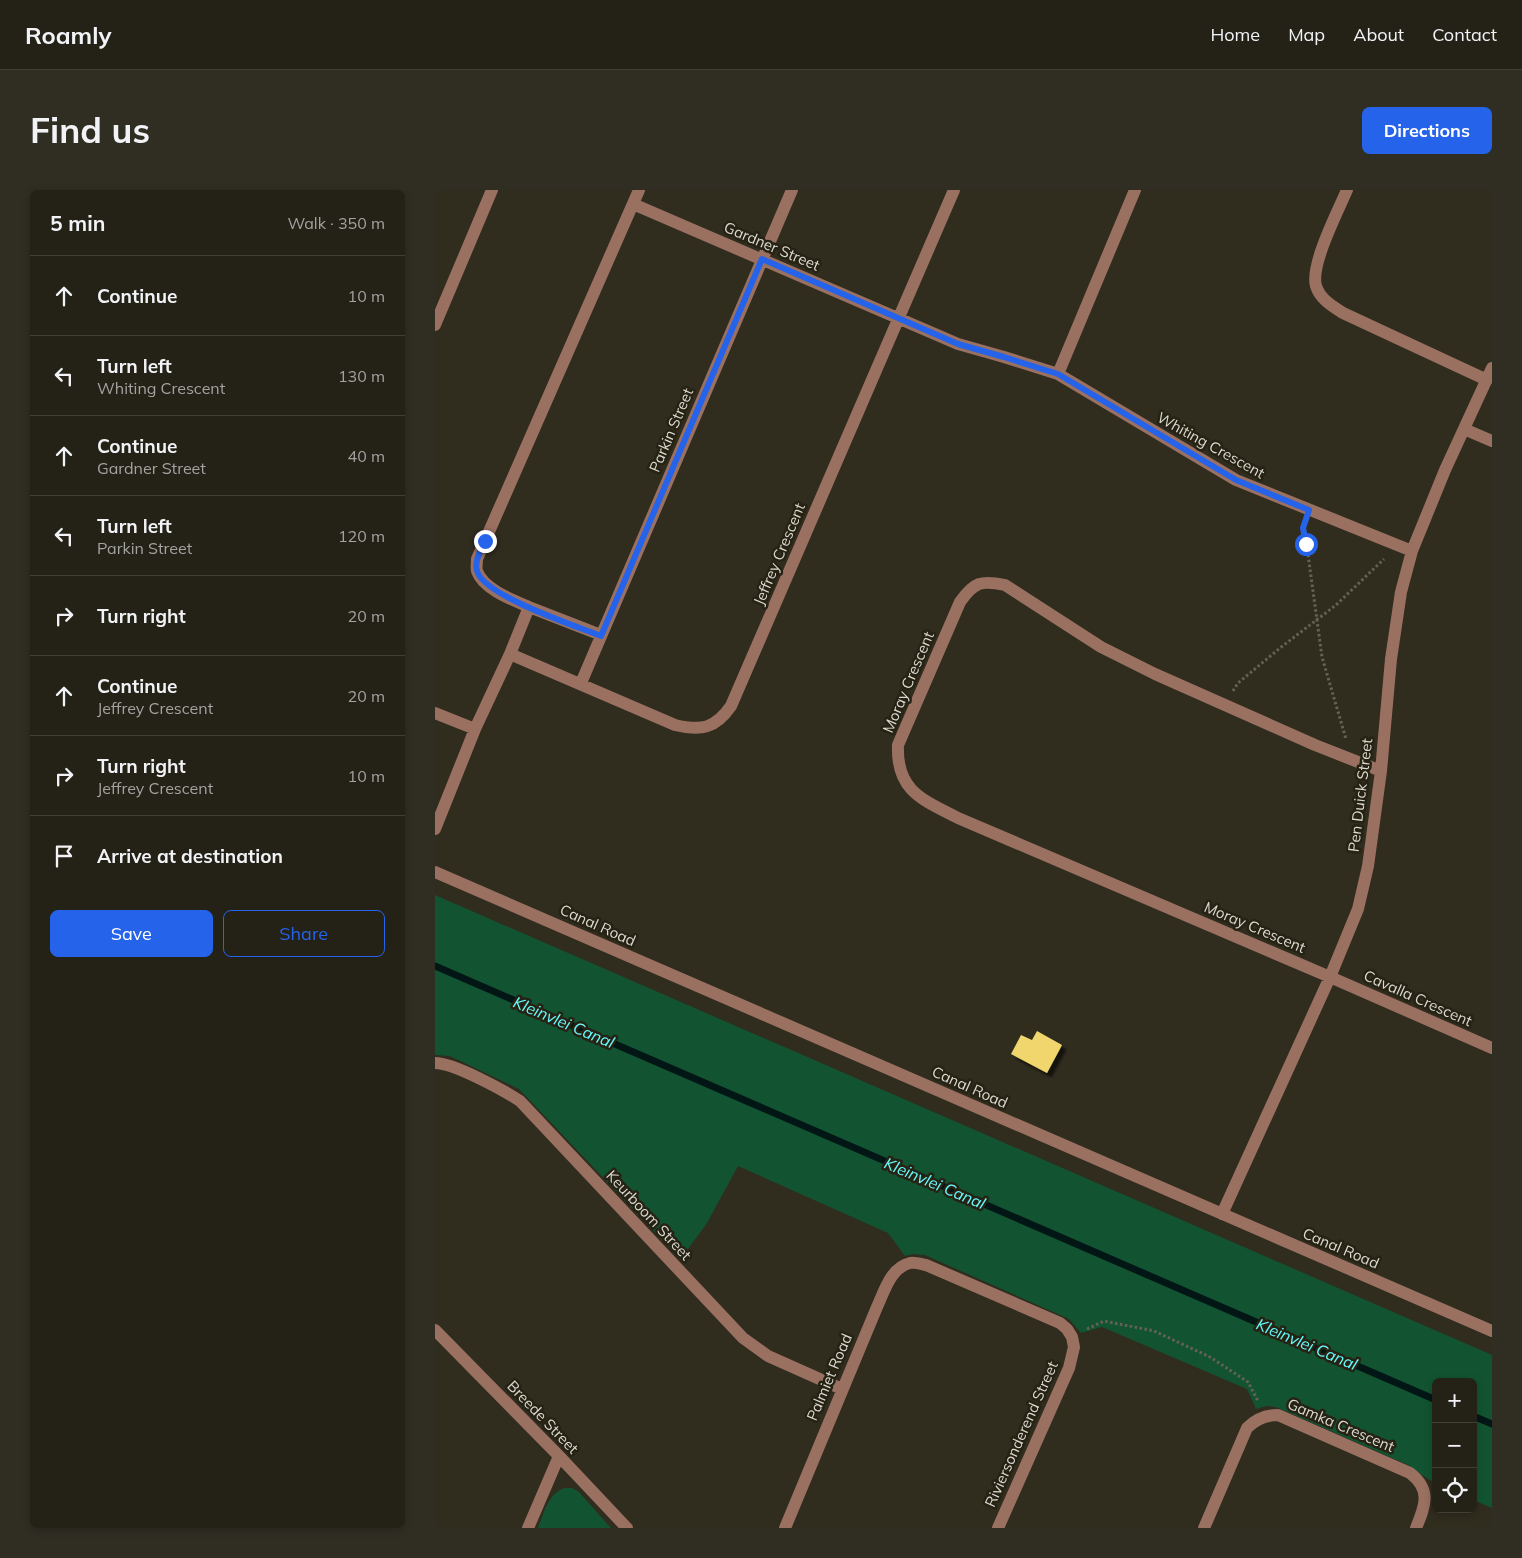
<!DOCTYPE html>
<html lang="en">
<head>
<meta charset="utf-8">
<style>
  :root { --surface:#242116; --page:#302e23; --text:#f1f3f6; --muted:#a3a3a1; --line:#413e35; --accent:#2563eb }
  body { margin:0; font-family:Mulish,sans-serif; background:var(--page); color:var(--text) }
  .controls { position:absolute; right:15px; bottom:15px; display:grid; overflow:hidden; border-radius:8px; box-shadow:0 2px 8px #0003 }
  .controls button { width:45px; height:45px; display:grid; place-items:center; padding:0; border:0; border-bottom:1px solid var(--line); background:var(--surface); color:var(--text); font:25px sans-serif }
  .stop { position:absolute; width:15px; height:15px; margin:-11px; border:4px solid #2563eb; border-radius:50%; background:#fff }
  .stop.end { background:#2563eb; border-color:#fff; box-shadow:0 1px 5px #0008 }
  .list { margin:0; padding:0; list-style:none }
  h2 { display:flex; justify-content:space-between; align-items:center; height:65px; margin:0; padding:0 20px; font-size:21px }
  h2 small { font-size:16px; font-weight:400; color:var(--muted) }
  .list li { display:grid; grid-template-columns:32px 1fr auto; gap:15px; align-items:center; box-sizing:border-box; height:80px; padding:0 20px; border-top:1px solid var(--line) }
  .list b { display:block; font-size:19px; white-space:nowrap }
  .list p { margin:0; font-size:16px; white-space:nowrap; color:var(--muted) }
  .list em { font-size:16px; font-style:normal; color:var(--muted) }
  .actions { display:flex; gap:10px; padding:15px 20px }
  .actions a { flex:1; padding:11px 0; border:1px solid var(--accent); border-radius:8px; text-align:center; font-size:18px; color:var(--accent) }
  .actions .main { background:var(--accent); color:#fff }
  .icon { flex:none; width:28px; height:28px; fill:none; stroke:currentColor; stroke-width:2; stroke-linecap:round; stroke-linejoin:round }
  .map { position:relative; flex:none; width:1057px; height:1338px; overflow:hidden; border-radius:8px }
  header { display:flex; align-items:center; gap:30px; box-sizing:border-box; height:70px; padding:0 25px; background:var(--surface); border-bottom:1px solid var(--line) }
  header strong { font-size:24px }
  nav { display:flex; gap:28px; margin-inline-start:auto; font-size:18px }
  .intro { display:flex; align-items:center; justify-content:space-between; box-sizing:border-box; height:120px; padding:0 30px }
  h1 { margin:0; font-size:35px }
  .button { padding:12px 22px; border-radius:8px; background:var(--accent); color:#fff; font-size:18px; font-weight:700 }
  main { display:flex; gap:30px; padding:0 30px }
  aside { flex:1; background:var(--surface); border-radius:8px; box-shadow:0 2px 8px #0003 }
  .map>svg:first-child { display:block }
  .green { fill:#125431 }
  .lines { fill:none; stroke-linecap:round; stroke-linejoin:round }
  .stream { stroke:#031616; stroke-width:7 }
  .building { fill:#f0d66d; filter:url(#shadow) }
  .path { stroke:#656155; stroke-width:3; stroke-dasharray:2.5 2.5; stroke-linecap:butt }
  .minor { stroke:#9a7061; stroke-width:12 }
  .route { stroke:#2563eb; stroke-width:6 }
  .labels { text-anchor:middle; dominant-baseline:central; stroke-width:5; stroke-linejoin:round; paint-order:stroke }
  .street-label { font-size:15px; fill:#dbd9d0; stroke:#262314 }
  .water-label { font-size:16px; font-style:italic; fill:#66fcfd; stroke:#262314 }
</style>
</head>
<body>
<header>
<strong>Roamly</strong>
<nav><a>Home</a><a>Map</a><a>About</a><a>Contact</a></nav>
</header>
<div class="intro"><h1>Find us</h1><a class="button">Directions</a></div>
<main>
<aside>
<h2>5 min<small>Walk · 350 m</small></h2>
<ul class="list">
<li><svg class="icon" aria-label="ahead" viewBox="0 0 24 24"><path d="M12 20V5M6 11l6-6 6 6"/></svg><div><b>Continue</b></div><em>10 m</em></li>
<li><svg class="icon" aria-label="left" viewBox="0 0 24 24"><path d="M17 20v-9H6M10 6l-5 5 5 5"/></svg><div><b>Turn left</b><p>Whiting Crescent</p></div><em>130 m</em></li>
<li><svg class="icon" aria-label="ahead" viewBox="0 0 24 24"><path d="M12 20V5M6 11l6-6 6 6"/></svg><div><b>Continue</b><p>Gardner Street</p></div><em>40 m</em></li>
<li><svg class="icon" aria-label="left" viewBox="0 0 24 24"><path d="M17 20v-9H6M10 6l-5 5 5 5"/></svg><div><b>Turn left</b><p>Parkin Street</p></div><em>120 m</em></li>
<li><svg class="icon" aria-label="right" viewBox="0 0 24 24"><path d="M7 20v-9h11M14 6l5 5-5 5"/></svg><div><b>Turn right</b></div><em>20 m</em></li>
<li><svg class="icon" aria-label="ahead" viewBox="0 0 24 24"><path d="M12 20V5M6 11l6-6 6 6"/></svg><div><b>Continue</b><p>Jeffrey Crescent</p></div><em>20 m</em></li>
<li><svg class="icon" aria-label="right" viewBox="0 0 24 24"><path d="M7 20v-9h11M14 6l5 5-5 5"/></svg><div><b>Turn right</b><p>Jeffrey Crescent</p></div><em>10 m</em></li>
<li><svg class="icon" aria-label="arrive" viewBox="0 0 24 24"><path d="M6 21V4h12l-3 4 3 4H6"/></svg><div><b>Arrive at destination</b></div></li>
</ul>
<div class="actions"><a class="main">Save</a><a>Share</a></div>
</aside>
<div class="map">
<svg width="1057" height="1338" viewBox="0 0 1057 1338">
  <defs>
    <filter id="shadow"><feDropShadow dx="4.5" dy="4.5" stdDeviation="1" flood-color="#0009"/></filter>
  </defs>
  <rect width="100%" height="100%" fill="#302c1e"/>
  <path class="green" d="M0,705l1057,460v153l-19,-8v-118h-37v101c-12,-5 -19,-13 -30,-19l-130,-57 -10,-1 -10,3 -9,-20 -145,-62 -21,6 -12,-14 -144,-64 -12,-1 -8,2 -17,-23 -150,-67 -31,57 -19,26 -8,3 -8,-2 -153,-161 -69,-33 -15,-1z
    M129,1298h8l6,3 33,37h-73c6,-15 10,-34 26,-40z"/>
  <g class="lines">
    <path class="stream" d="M0,776l1001,434
      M1038,1226l19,8"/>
  </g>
  <path class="building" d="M602,841l25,14 -15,28 -36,-19 10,-19 11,5z"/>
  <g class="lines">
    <path class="path" d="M869,335l18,132 24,82
      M798,501l5,-8 42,-35 56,-43 48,-46
      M652,1139l17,-8 50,10 56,26 38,25 10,19"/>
    <path class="minor" d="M912,0c-9,21 -37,75 -31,96 4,13 16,20 27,27l144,67
      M198,14l325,140 46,13 54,17 178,106 176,71
      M0,135l57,-135
      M623,184l77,-184
      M1029,239l28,12
      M94,417l72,28
      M75,464l165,71c26,6 40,4 56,-19l223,-516
      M146,493l211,-493
      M0,523l40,16
      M946,581l-66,-26 -160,-71 -54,-27 -96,-62c-24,-5 -31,-3 -45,17l-62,143c-2,46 25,55 60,73l372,159 162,71
      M0,639l40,-100 35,-75 19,-47c-16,-7 -46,-18 -52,-36 -1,-3 0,-8 0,-12l162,-369
      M0,682l1057,459
      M0,873c19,0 68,27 85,38l223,237 25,18 74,33
      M787,1024l108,-237 28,-68 10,-43 13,-95 10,-112 10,-67 11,-41 33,-81 47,-102
      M0,1140l124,126 68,72
      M93,1338l31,-72
      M350,1338l92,-221c7,-15 14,-40 33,-44 4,-1 11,1 16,2l134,58 7,6 5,8 2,10 -5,21 -71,160
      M769,1338l43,-100c9,-9 18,-13 31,-13l132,58c22,17 15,33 6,55"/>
  </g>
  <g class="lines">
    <path class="route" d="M50,351c-4,9 -11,20 -8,30 7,25 99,55 124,65l161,-377 196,85 46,13 54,17 178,106 73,30 -6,18 3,16"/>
  </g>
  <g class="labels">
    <g class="street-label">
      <text transform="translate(337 56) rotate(23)">Gardner Street</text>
      <text transform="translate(236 240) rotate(-67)">Parkin Street</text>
      <text transform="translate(776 255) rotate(29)">Whiting Crescent</text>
      <text transform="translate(344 364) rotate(-67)">Jeffrey Crescent</text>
      <text transform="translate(473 492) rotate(-67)">Moray Crescent</text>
      <text transform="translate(925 605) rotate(-83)">Pen Duick Street</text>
      <text transform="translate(163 735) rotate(24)">Canal Road</text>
      <text transform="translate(820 737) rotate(23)">Moray Crescent</text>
      <text transform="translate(983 808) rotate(24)">Cavalla Crescent</text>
      <text transform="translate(535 897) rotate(24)">Canal Road</text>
      <text transform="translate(214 1025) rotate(47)">Keurboom Street</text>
      <text transform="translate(906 1058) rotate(23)">Canal Road</text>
      <text transform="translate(394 1187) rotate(-67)">Palmiet Road</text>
      <text transform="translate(108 1227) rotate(46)">Breede Street</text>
      <text transform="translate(906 1235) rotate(23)">Gamka Crescent</text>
      <text transform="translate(586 1244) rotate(-66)">Riviersonderend Street</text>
    </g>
    <g class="water-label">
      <text transform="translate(129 832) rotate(23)">Kleinvlei Canal</text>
      <text transform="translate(500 993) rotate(23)">Kleinvlei Canal</text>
      <text transform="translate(872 1154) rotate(23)">Kleinvlei Canal</text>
    </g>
  </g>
</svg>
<div class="controls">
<button>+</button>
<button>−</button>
<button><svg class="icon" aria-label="locate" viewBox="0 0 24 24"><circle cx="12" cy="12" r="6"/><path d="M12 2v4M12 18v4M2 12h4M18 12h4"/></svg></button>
</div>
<div class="stop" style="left:871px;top:354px"></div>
<div class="stop end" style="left:50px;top:351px"></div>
</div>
</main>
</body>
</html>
